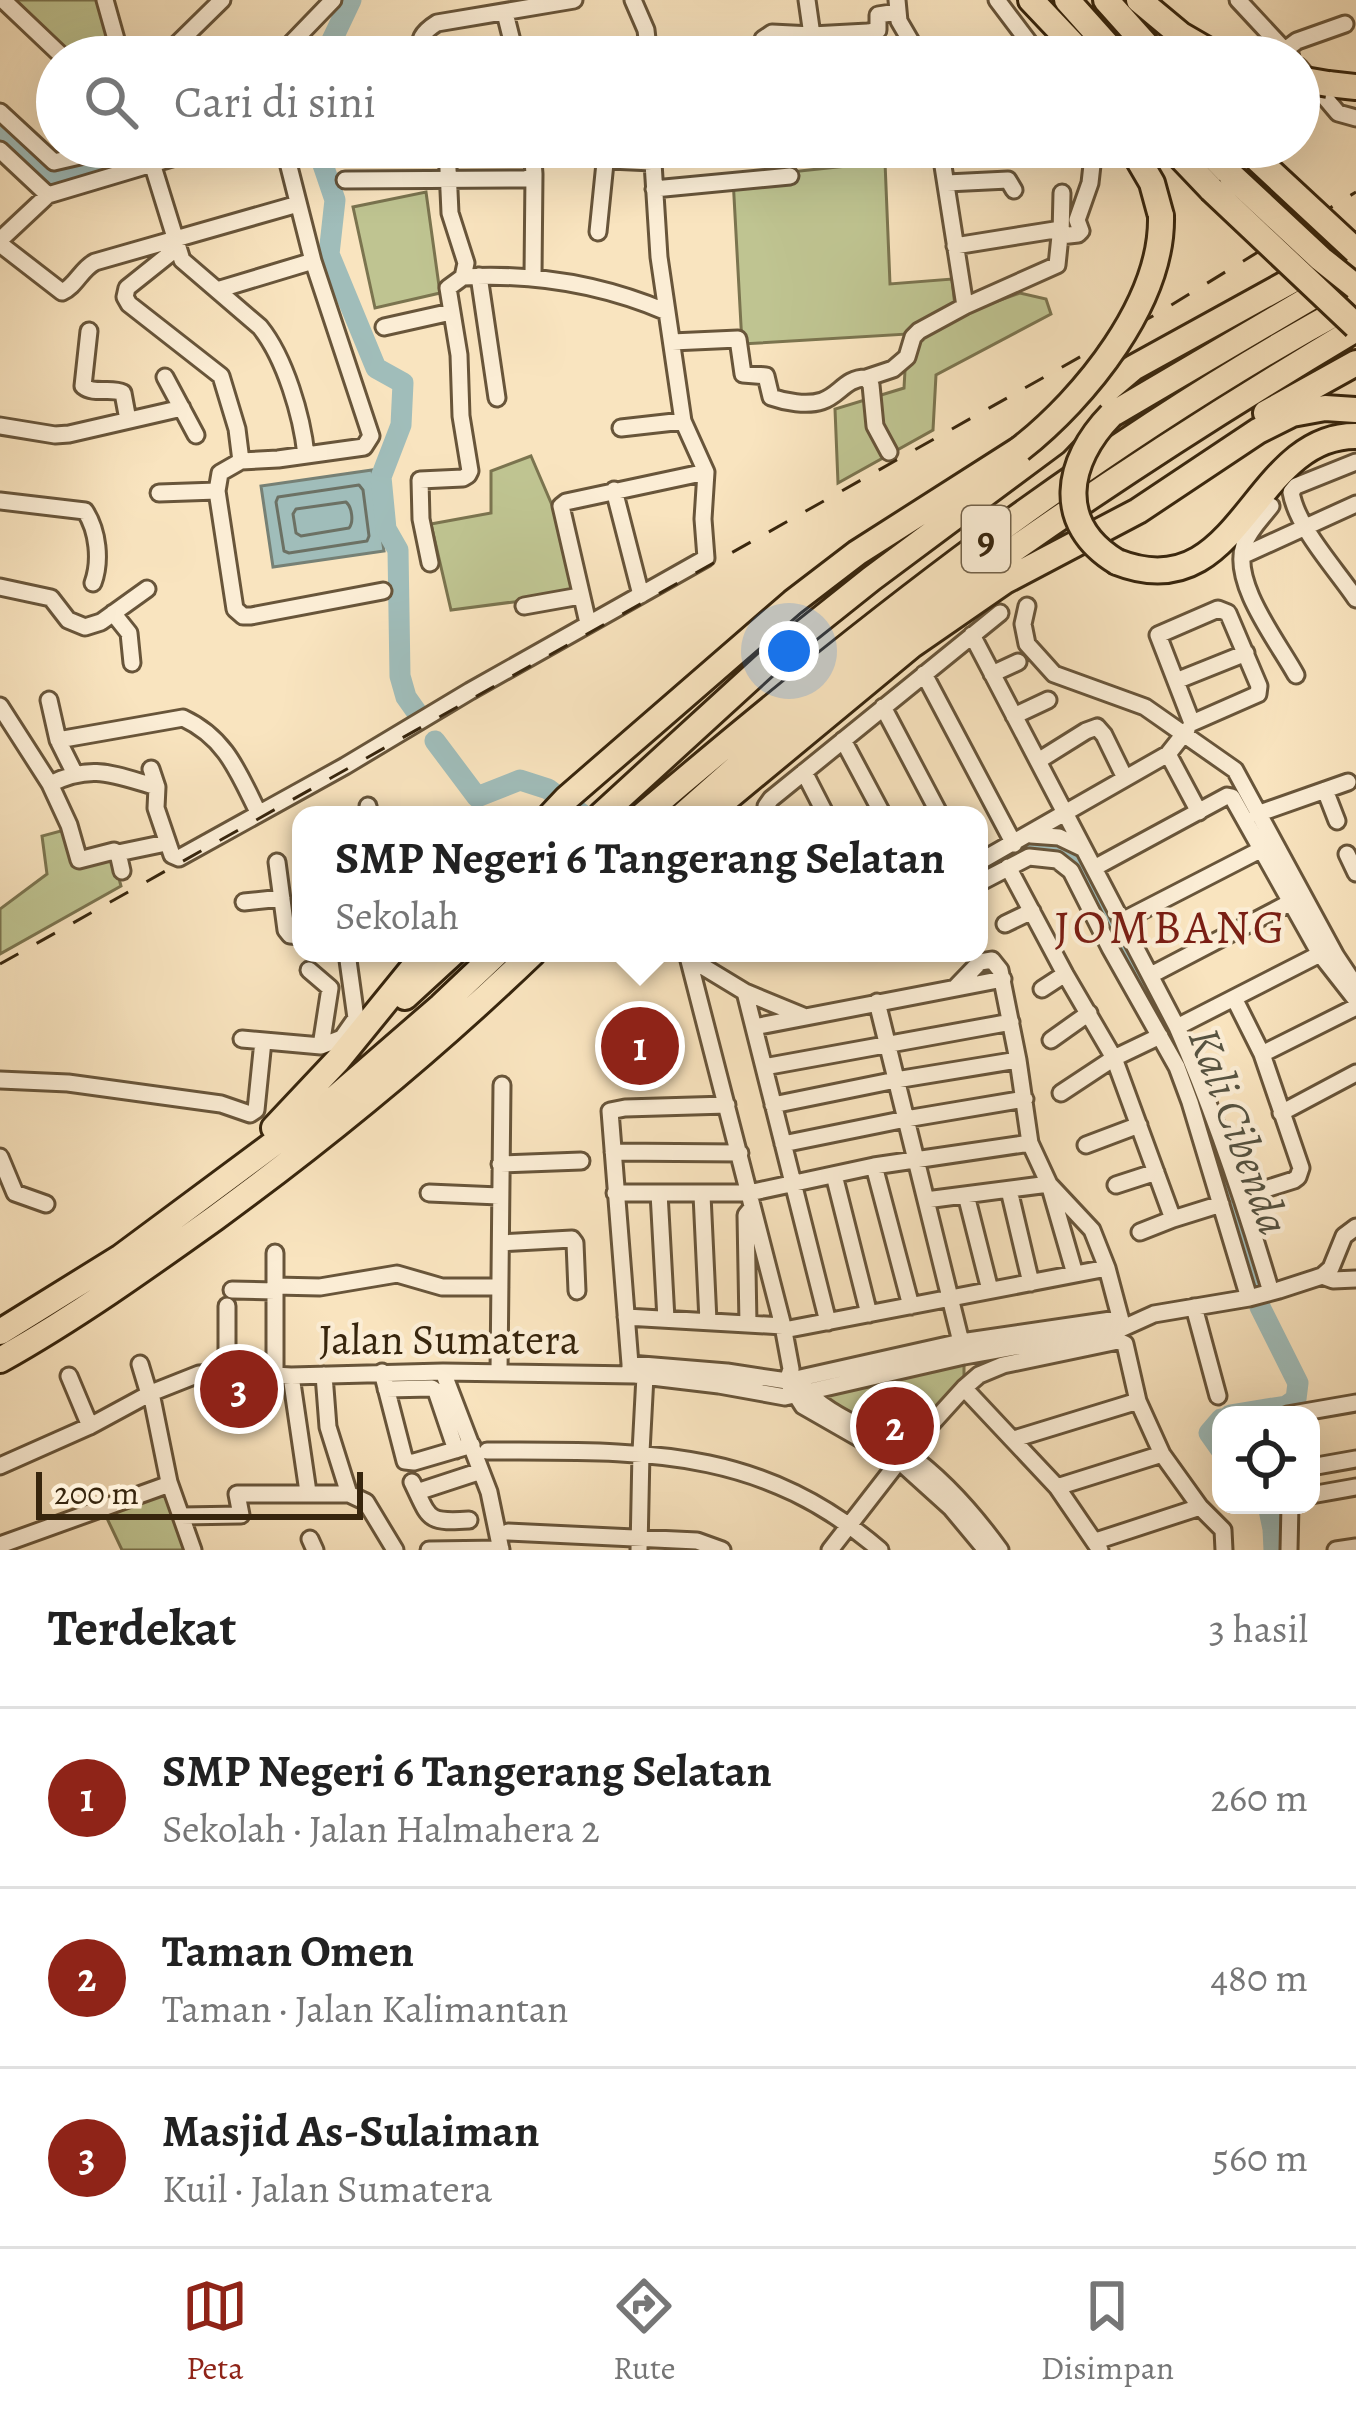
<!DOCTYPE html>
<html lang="id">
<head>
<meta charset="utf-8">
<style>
  :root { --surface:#fff; --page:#f6f6f6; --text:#222; --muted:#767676; --line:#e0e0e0; --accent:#8f2418 }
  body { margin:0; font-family:Alegreya,serif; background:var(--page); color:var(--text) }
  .controls { position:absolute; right:36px; bottom:36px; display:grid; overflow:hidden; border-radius:24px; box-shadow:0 12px 48px #0002 }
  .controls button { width:108px; height:108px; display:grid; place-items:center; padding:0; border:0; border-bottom:3px solid var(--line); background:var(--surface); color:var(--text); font:60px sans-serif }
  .scale { position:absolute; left:36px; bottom:30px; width:327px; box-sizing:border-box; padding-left:12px; border:6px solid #37250d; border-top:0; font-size:33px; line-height:42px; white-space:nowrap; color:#37250d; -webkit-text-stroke:9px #fbedd5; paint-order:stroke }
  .you { position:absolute; left:789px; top:651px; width:42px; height:42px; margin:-30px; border:9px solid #fff; border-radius:50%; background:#1a73e8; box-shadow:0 0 0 18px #1a73e833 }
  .badge { display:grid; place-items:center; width:78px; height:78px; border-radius:50%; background:var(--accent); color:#fff; font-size:39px; font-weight:700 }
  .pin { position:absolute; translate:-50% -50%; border:6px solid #fff; box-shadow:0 3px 12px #0006 }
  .popup { position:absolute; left:292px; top:806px; width:696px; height:156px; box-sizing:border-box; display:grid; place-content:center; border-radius:24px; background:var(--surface); filter:drop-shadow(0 3px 9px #0005); font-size:39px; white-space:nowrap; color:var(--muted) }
  .popup b { font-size:45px; color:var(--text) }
  .popup::after { content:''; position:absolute; left:50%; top:100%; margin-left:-24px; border:24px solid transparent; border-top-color:var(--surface) }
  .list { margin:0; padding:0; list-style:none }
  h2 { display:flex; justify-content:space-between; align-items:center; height:156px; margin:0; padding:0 48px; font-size:51px }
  h2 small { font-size:39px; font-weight:400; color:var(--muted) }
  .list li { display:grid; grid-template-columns:78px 1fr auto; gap:36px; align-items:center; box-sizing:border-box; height:180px; padding:0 48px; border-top:3px solid var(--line) }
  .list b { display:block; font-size:45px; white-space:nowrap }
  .list p { margin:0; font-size:39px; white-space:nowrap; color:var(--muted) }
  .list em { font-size:39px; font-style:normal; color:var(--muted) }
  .icon { flex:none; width:66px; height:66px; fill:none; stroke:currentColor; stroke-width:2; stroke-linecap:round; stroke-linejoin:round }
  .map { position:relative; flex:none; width:1356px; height:1550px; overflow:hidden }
  .search { position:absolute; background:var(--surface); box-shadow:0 12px 48px #0002; left:36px; right:36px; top:36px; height:132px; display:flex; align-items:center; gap:30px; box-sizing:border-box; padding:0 42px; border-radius:66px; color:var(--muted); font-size:45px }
  .sheet { height:696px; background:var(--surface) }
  nav { display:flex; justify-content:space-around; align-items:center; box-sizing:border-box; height:168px; border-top:3px solid var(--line); background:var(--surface); font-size:33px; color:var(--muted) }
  nav a { display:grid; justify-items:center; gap:6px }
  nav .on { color:var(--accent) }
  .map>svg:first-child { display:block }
  .green { fill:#bfc491; stroke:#7b744f; stroke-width:3 }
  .water { fill:#a0bdba; stroke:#768075; stroke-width:3 }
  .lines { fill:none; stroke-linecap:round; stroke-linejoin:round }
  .shore { stroke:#6c7164; stroke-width:3 }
  .river { stroke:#a0bdba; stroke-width:21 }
  .minor-casing { stroke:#68553a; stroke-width:21 }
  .highway-casing { stroke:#37250d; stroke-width:30 }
  .minor { stroke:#fbedd5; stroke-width:15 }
  .highway { stroke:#f9e4bf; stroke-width:24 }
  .rail { stroke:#37250d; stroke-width:3; stroke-dasharray:21 21; stroke-linecap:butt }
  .highway-bridge-casing { stroke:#37250d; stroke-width:30; stroke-linecap:butt }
  .highway-bridge { stroke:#f9e4bf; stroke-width:24 }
  .labels { text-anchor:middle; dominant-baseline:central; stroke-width:9; stroke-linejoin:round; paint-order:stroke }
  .shield { fill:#fbedd5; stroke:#726149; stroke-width:3 }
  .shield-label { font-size:39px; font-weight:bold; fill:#37250d }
  .street-label { font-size:42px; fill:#37250d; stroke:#fbedd5 }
  .water-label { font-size:45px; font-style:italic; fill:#565341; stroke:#fbedd5 }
  .quarter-label { font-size:48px; letter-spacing:3px; fill:#7a1f14; stroke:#fbedd5 }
</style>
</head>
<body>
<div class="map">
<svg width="1356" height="1550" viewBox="0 0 1356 1550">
  <rect width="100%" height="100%" fill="#f9e4bf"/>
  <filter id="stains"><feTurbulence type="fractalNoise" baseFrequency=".00167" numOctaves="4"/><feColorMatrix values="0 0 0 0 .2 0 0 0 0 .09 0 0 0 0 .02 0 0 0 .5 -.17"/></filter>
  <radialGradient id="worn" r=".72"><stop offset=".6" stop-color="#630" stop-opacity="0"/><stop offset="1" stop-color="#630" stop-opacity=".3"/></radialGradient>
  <path class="green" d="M10,0h90l17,57h-46z
    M885,162l5,122 62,-5 4,37 64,-23 26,6 5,15 -115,61 -3,55 -95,53 -3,-74 69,-21 3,-54 -165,10 -9,-166z
    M426,192l14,101 -65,15 -22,-101z
    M531,456l24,56 20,82 -124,16 -20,-86 60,-11v-42z
    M68,829l11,34 34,-7 8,30 -121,68v-45l47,-35 -5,-38z
    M964,1356v32l-58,64 -99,-61z
    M168,1491l21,59h-67l-18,-38z"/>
  <path class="water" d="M372,470l12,81 -111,16 -12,-81z"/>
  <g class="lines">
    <path class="shore" d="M359,485l4,5 6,46 -2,5 -78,12 -5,-2 -8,-49 2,-5z
      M346,502c6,5 8,20 3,26l-48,8 -5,-3 -3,-19 3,-5z"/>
    <path class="river" d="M324,57l27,-57
      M0,126l55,52 102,-31
      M317,147l18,53 -6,54 47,114 27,15 -2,42 -20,52 5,52 12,21 2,126 6,21 12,17
      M435,741l42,56 43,-17 28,9 35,26
      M995,859c29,-14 52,-17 79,3l72,136
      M1211,1147l49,160 38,76 -2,16 -10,7 -56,9
      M1221,1419l-12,14 12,17
      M1268,1505l5,24 1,21"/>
    <g class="minor-casing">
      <path id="minor" d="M3,0l60,57
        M105,0l16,57
        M633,0l13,30 3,27
        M807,0l5,35
        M897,0l2,21 21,36
        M997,0l43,57
        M1238,0l53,57
        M505,13l11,44
        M868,32l1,25
        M1285,50l12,-9 48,-17
        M148,57l22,-6 52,-51
        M278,57l55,-57
        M419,57c0,-18 2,-24 18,-34l137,-23
        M758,57l5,-18 9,-6 40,2 56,-3 10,-2v-15l19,-3
        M1299,67l39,46 18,5
        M0,112l54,50 65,-15
        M147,147l35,113 78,67c25,31 42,89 46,128
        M284,147l29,114 58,175 -7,11 -86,12 -37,2 -21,12 -3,18 18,118 8,7h8l132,-25
        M940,147l25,159 92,-41 3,-29 18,-2 3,-3 -4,-11 13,-37 4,-36
        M0,150l48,45
        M345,180l181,-1 8,-5 -2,-27
        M947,183l61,-3 6,10
        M654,189l136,-13
        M598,232l7,-69 5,-3 42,2
        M1061,235l1,-42
        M0,240l48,-45 161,-48
        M0,244l62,48c14,-6 19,-23 33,-30l203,-58
        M955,246l106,-17
        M177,248l-50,40 -2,9 4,7 92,72 16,53 4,32
        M479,276l18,122
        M533,276l1,-102
        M463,277c71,-4 138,7 204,35
        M217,290l96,-29
        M384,327l67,-15
        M89,331l-6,55c11,9 28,1 40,7l5,27
        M672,342l66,-3 5,35 23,2 5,21c14,5 36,9 51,4 18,-6 23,-23 44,-23l5,7 4,41 14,26
        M165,377l31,58
        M866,378l27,-9 14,-12 6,-20 6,-6 46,-25
        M0,426l55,9 14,-1 113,-26
        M621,428l62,-7
        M1356,462l-60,24 -5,6c6,36 45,77 65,107
        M614,490l27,105
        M159,493l58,-2
        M0,501l85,10c13,20 16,50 8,72
        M1271,506c-9,12 -22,24 -27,39 -13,38 34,97 52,130
        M1242,556l114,-52
        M430,563l-9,-44 -1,-39 43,-2 5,-3 2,-4 -9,-55 -2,-61 -11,-67 15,-11 3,-14 -16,-50 -3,-66
        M0,587l51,11 17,22 17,7 16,-5 46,-33
        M524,606l56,-10
        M1027,606l-4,18 4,20 27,30 91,33 90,63 101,186 20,30
        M1218,609l10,4 31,73 -1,8 -66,29 -34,-88z
        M113,613l16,20 3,30
        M588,623l-27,-117 5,-4 140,-30
        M972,635l205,392c38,86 67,174 94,265
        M924,674l90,170
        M992,674l26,-12
        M1176,681l70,-28
        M49,700l9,40 16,32
        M0,706l50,78 19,41 10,35 35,-9 4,2 48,-10
        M883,707l57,108
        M1014,716l34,-16
        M58,740l125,-22c43,20 55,54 75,94
        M843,740l40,75
        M1168,754l31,58
        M1038,761l48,-30 11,-4 7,8 21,43
        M151,769l6,18 -1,21 16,47 7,3 166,-92 125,-75 236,-133 -3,-39 3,-47 -23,-51 -24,-164 -7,-110
        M804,772l22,43
        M50,784c43,-21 64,-9 107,3
        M1325,790l12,31
        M368,806l1,9
        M1257,814l91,-32
        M767,815l-1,-9 5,-7 229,-186
        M1031,835l28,2 23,11
        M118,853l4,18
        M1347,854l9,19
        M277,862l9,68 4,5 11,1
        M979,862l189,-108 19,-24
        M1008,867l57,107 49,84 59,161
        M1094,868l133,-72 5,1 88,157 36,46
        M979,883l50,-26 28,3 14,11 39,77 67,119 13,35 59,196
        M244,902l38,-4
        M1122,921l138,-71
        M1005,924l27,-13
        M687,953l96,373 8,43 -4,12 16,25 96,55 52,47 35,42
        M689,958l56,34 58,24
        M309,970l21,18 -9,58
        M1151,975l138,-72
        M956,987l24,-25 12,-2 8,10 18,90 12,83 19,41 43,46 15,38 16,60
        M1042,989l23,-15
        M745,992l83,330
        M1234,998l28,56 39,114 -3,9 -4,3 -51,16
        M877,1002l84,340
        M754,1027l249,-48
        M1177,1027l143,-73
        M242,1039l79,7 21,-8 14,-20 -9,-65
        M1051,1040l38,-27
        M1262,1054l94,-47
        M764,1067l247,-45
        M0,1080l68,3 153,21 29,10 6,-4 7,-69
        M1061,1093l53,-35 46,-22
        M773,1105l123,-25 122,-20
        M1281,1113l75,-40
        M783,1144l123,-25 119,-20
        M1086,1145l53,-20
        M613,1152l127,1
        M0,1157l15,36 31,11
        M500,1164l81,-3
        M874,1166l37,140
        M834,1175l35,139
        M1116,1185l40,-13
        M1009,1190l22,93
        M429,1193l70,3
        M615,1193h134l125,-27 156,-23
        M659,1193l7,126
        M702,1195l6,126
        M966,1195l24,95
        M926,1200l123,-16 26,90
        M1140,1232l33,-13 48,-15
        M501,1243l71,-4 3,4 2,48
        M275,1253v123
        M1322,1276l11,4 23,-1
        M275,1286l45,1 77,-13 45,13h58
        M232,1290l43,1
        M227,1306v66
        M1194,1307l24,89
        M626,1317l157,9
        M748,1324l-2,-109 5,-6
        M784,1330l323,-62
        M140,1364l9,30
        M630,1364l-20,-253 15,-3 102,-3
        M382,1372l23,89 9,1 58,-17
        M443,1372l46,120 12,58
        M499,1372l3,-287
        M324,1375l4,52 21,67
        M630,1375v-11l97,8 60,9 174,-39 157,-23
        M69,1376l21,50
        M291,1376l17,116
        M803,1385c20,31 74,46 104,68 36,26 67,61 93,97
        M964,1388l93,99 43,63
        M386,1389l46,-1 4,3 20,59
        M151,1393l18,89 12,34 60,-1 -4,-21h112l17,8 29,48
        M1287,1415l69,-12
        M1014,1439l124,-38
        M487,1451c152,1 270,-7 393,99
        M0,1466l90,-40 61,-33 48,-19 28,-2 64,4 152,-4 192,3 84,10 66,12 179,-41 159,-28 31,-14 95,-16 30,-8 43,-14 9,-8 13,-32 12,-9
        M1311,1467l45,-8
        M412,1482c18,37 14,41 57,38
        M1057,1487l105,-33
        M417,1492l64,-21
        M1311,1495l45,-8
        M181,1516l12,34
        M508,1532l189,9 25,9
        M310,1539l5,11
        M1096,1541l104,-34
        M0,1545l164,-59 5,-4
        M429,1550l72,-1
        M639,1550l2,-98 4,-76
        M830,1550l76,-98 58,-64 15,-13 24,-10 115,-24 7,3 13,57 24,53 38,53 23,23 1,20
        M1289,1550l1,-45
        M1336,1550l20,-3"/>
    </g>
    <g class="highway-casing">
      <path id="highway" d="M1031,0l54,57
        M1067,0l51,57
        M1106,0l51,57
        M1139,0l42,35 38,22
        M1328,84l28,3
        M1131,147l21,36 9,33
        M1171,147l40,42
        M1204,147l27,28
        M1266,413l90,-50
        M1111,415l245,-144
        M1117,562c124,49 134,-127 239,-126
        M551,815l16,-17 226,-196 64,-49 163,-104
        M601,815l176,-161 94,-75 184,-137 38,-40 40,-34 223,-123
        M643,815c223,-190 455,-373 713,-513
        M683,815c59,-52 118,-106 181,-155 156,-121 322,-230 492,-331
        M707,815l204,-169 94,-65 133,-70 120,-80 34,-17 33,-6 31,2
        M405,997l48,-44
        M274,1128l64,-68 87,-107
        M0,1332l121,-75 214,-159 106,-92 56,-53
        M0,1360c75,-42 145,-92 215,-142 111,-81 218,-169 318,-265"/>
    </g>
    <use href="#minor" class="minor"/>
    <use href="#highway" class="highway"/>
    <path class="rail" d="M0,964l1160,-652 196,-120"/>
    <g class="highway-bridge-casing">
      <path id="highway-bridge" d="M1299,79l29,5
        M1256,158l100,93
        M1231,175l90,84 35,28
        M1211,189l145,137
        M1111,415c-45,46 -57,109 6,147
        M1020,449c65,-51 143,-147 141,-233"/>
    </g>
    <use href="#highway-bridge" class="highway-bridge"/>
  </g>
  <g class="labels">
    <rect class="shield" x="962" y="506" width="48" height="66" rx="9"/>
    <g class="shield-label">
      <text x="986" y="539">9</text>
    </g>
    <g class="street-label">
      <text x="449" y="1339">Jalan Sumatera</text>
    </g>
    <g class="water-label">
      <text transform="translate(1239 1131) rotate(70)">Kali Cibenda</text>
    </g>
    <g class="quarter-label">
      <text x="1171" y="927">JOMBANG</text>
    </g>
  </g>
  <rect width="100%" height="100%" filter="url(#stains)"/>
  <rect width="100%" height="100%" fill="url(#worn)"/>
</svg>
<div class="controls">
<button><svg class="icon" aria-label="locate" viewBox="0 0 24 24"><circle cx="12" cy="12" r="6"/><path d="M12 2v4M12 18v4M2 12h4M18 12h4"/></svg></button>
</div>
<div class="scale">200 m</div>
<div class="you"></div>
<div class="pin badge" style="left:640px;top:1046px">1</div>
<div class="popup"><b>SMP Negeri 6 Tangerang Selatan</b>Sekolah</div>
<div class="pin badge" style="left:895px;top:1426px">2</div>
<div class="pin badge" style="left:239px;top:1389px">3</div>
<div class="search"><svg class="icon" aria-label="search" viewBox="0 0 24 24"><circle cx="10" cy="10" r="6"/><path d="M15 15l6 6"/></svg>Cari di sini</div>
</div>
<section class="sheet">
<h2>Terdekat<small>3 hasil</small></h2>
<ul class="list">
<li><span class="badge">1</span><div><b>SMP Negeri 6 Tangerang Selatan</b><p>Sekolah · Jalan Halmahera 2</p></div><em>260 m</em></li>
<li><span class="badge">2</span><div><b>Taman Omen</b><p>Taman · Jalan Kalimantan</p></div><em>480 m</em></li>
<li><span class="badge">3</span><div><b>Masjid As-Sulaiman</b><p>Kuil · Jalan Sumatera</p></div><em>560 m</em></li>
</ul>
</section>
<nav>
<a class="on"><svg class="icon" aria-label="map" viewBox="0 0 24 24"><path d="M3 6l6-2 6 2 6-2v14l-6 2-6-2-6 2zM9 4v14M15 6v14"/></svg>Peta</a>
<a><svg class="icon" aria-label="directions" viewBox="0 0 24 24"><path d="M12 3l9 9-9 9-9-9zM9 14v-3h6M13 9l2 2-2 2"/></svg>Rute</a>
<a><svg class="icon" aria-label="saved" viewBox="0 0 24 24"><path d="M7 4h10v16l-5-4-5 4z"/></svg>Disimpan</a>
</nav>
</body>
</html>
